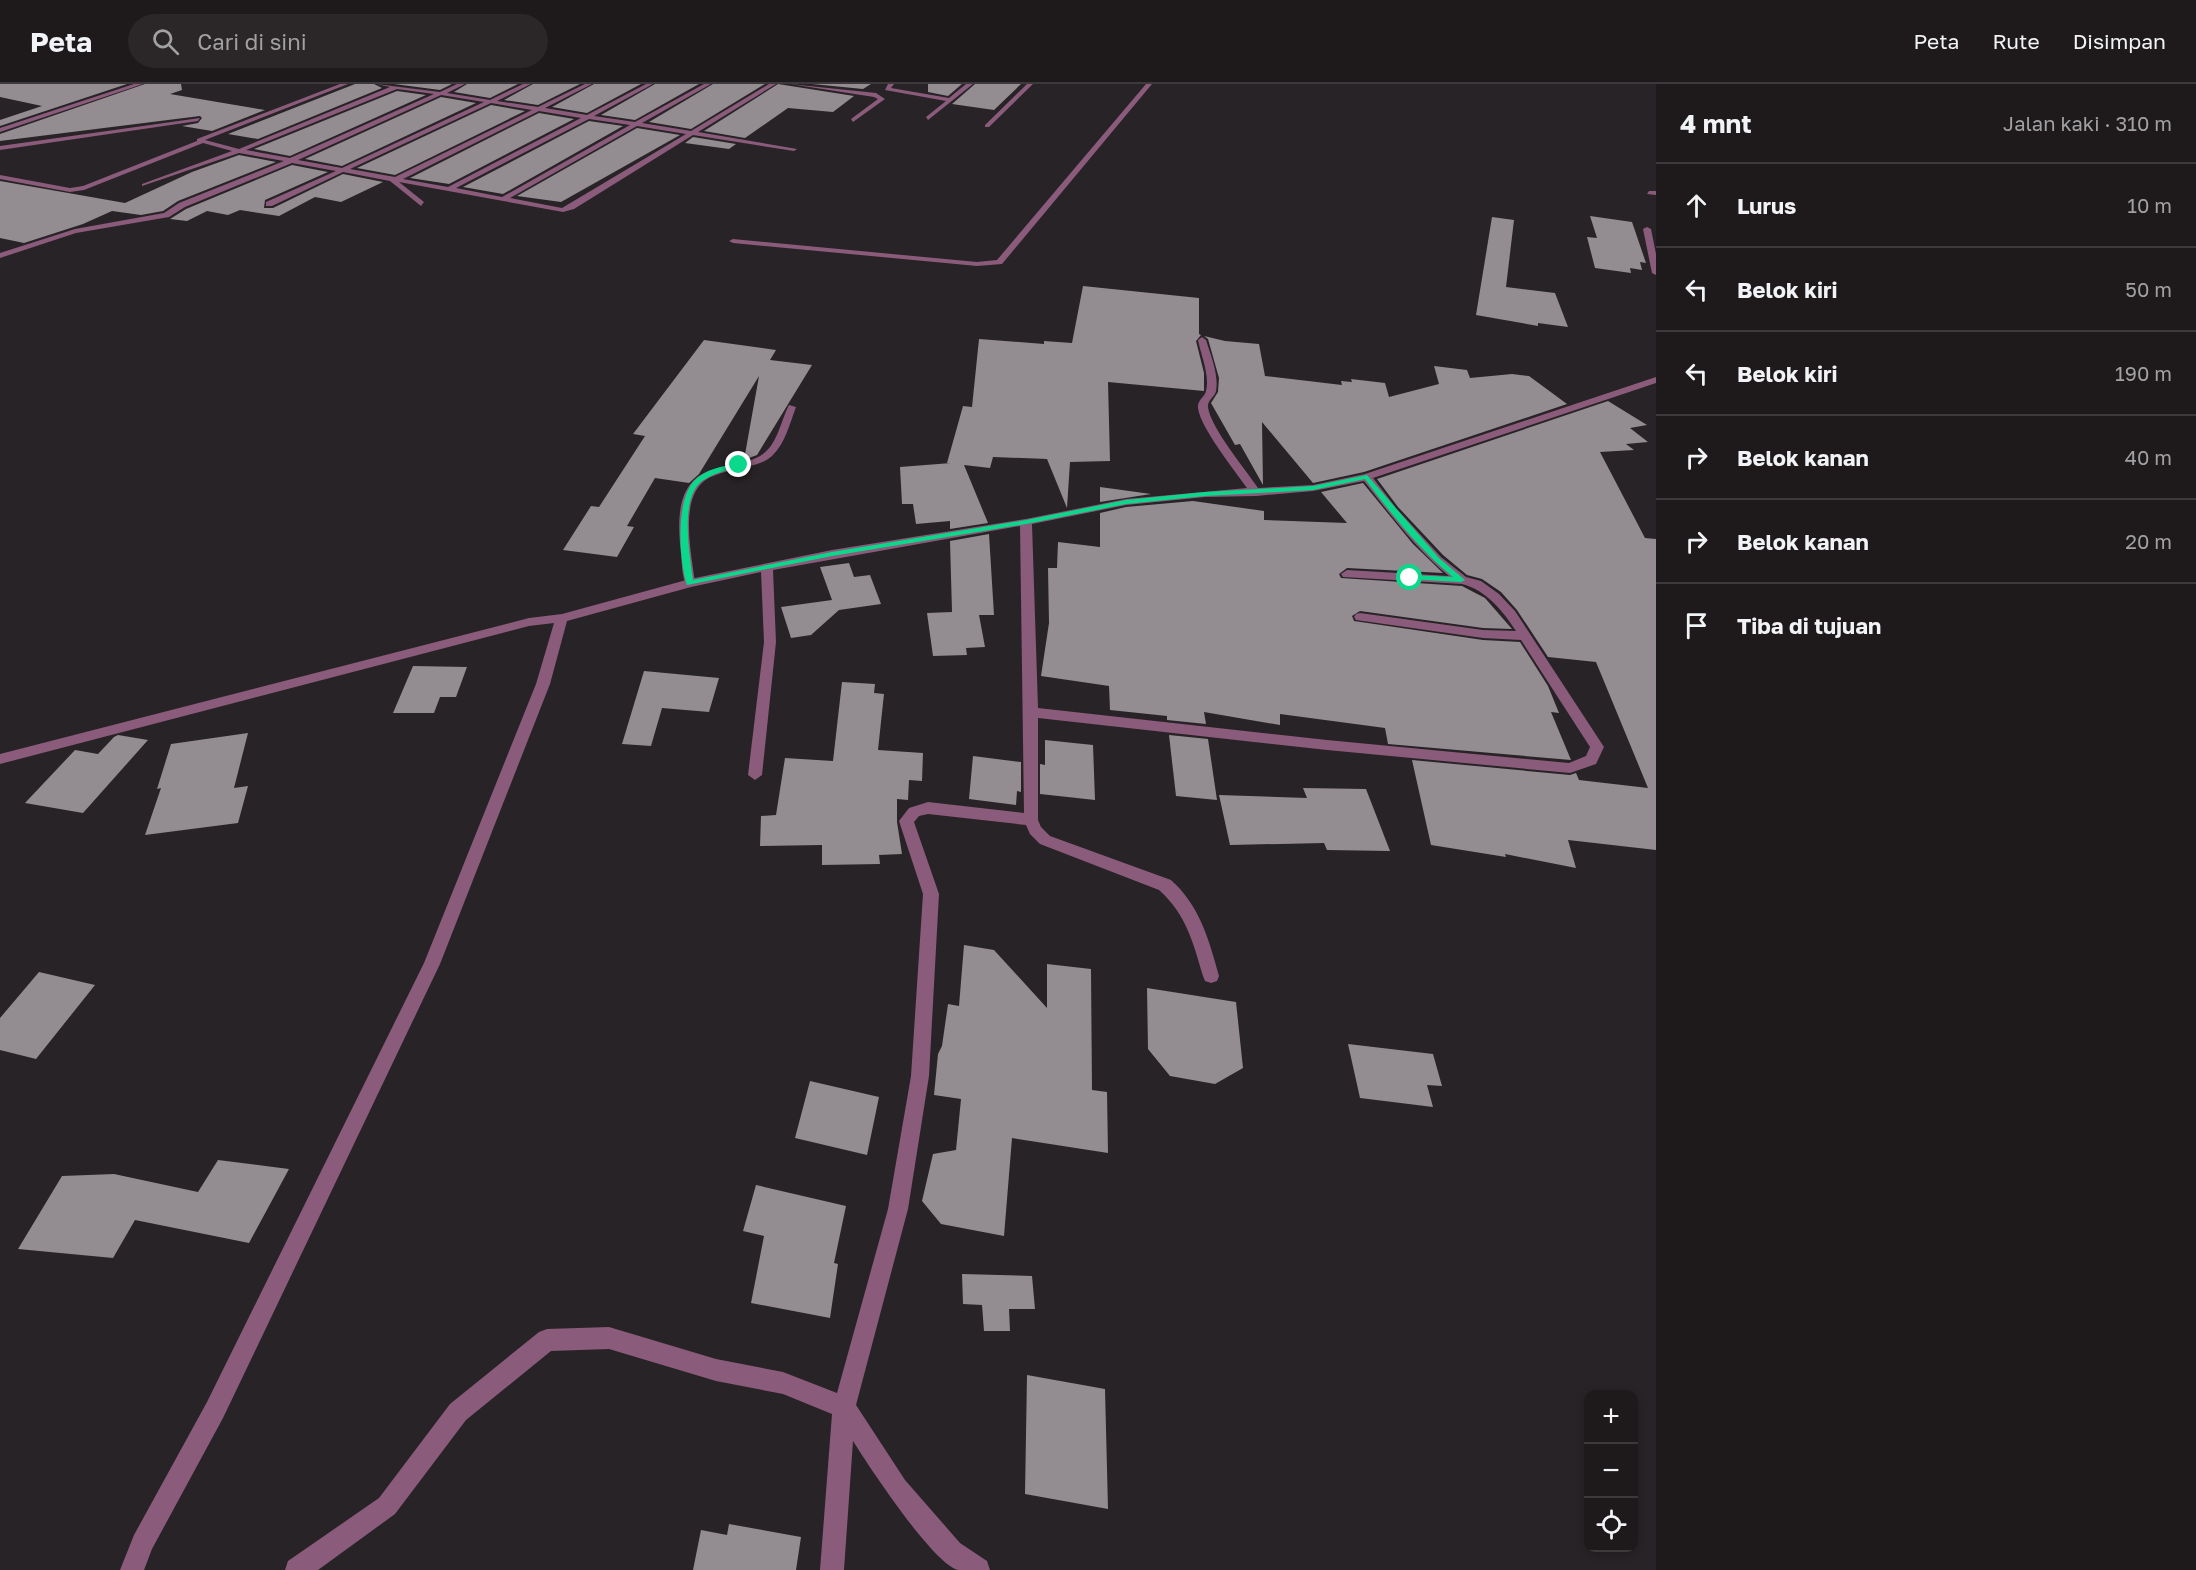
<!DOCTYPE html>
<html lang="id">
<head>
<meta charset="utf-8">
<style>
  :root { --surface:#1e1a1c; --page:#2b2729; --text:#f1f3f6; --muted:#a1a1a3; --line:#3c383b }
  body { margin:0; font-family:"Golos Text",sans-serif; background:var(--page); color:var(--text) }
  .controls { position:absolute; right:18px; bottom:18px; display:grid; overflow:hidden; border-radius:12px; box-shadow:0 3px 9px #0003 }
  .controls button { width:54px; height:54px; display:grid; place-items:center; padding:0; border:0; border-bottom:2px solid var(--line); background:var(--surface); color:var(--text); font:30px sans-serif }
  .stop { position:absolute; width:18px; height:18px; margin:-14px; border:4px solid #0ad98b; border-radius:50%; background:#fff }
  .stop.end { background:#0ad98b; border-color:#fff; box-shadow:0 2px 6px #0008 }
  .list { margin:0; padding:0; list-style:none }
  h2 { display:flex; justify-content:space-between; align-items:center; height:78px; margin:0; padding:0 24px; font-size:26px }
  h2 small { font-size:20px; font-weight:400; color:var(--muted) }
  .list li { display:grid; grid-template-columns:39px 1fr auto; gap:18px; align-items:center; box-sizing:border-box; height:84px; padding:0 24px; border-top:2px solid var(--line) }
  .list b { display:block; font-size:22px; white-space:nowrap }
  .list em { font-size:20px; font-style:normal; color:var(--muted) }
  .icon { flex:none; width:33px; height:33px; fill:none; stroke:currentColor; stroke-width:2; stroke-linecap:round; stroke-linejoin:round }
  .map { position:relative; flex:none; width:1656px; height:1486px; overflow:hidden }
  header { display:flex; align-items:center; gap:36px; box-sizing:border-box; height:84px; padding:0 30px; background:var(--surface); border-bottom:2px solid var(--line) }
  header strong { font-size:28px }
  nav { display:flex; gap:33px; margin-inline-start:auto; font-size:21px }
  .search { width:420px; height:54px; background:var(--page); display:flex; align-items:center; gap:15px; box-sizing:border-box; padding:0 21px; border-radius:33px; color:var(--muted); font-size:22px }
  main { display:flex }
  aside { flex:1; background:var(--surface) }
  .map>svg:first-child { display:block }
  .building { fill:#938c91 }
  .lines { fill:none; stroke-linecap:round; stroke-linejoin:round }
  .service { fill:#8a5b7a; fill-rule:evenodd }
  .minor { fill:#8a5b7a; fill-rule:evenodd }
  .route { fill:#0ad98b }
</style>
</head>
<body>
<header>
<strong>Peta</strong>
<div class="search"><svg class="icon" aria-label="search" viewBox="0 0 24 24"><circle cx="10" cy="10" r="6"/><path d="M15 15l6 6"/></svg>Cari di sini</div>
<nav><a>Peta</a><a>Rute</a><a>Disimpan</a></nav>
</header>
<main>
<div class="map">
<svg width="1656" height="1486" viewBox="0 0 1656 1486">
  <rect width="100%" height="100%" fill="#282326"/>
  <path class="building" d="M0,0h127l-127,42v-6l42,-14 -42,-9z
    M145,0h36l1,6 -12,4 95,16 -53,21 -30,-5 16,-3 4,-5 -2,-2 -200,25v-7z
    M355,0h19l8,4 -124,51 -30,-5z
    M394,0h58l-12,6z
    M467,0h51l-28,14 -36,-6z
    M533,0h47l-42,21 -34,-5z
    M594,0h47l-54,29 -35,-6z
    M655,0h44l-64,36 -34,-5z
    M713,0h52l-74,45 -42,-7z
    M778,0l76,12 -21,16 -45,-4 -43,30 -41,-7z
    M812,0h59l-8,5z
    M928,0h34l-14,12 -20,-4z
    M975,0h46l-27,26 -42,-6z
    M397,7l29,4 -136,61 -36,-7z
    M441,13l35,6 -134,63 -37,-7z
    M491,21l34,6 -130,64 -38,-7z
    M539,29l35,6 -125,65 -39,-6z
    M589,37l34,5 -120,68 -40,-7z
    M637,44l43,7 -119,67 -44,-6z
    M693,53l43,7 -7,5 -44,-6z
    M239,71l37,7 -98,39 -15,10 -22,4 -29,-4 -29,13 -59,19 -24,-5v-57l125,22 67,-31z
    M292,81l36,7 -63,28 -1,8h9l70,-34 40,8 -42,20 -26,-5 -36,19 -39,-6 -12,5 -21,-4 -20,10 -17,-2 16,-10z
    M1590,132l42,6 14,41 -6,-1 2,8 -12,-2 1,5 -36,-5 -8,-31 10,1z
    M1492,133l22,3 -8,67 49,6 13,34 -30,-4v3l-62,-11z
    M1083,202l116,12v36l2,1 -5,6 8,32v18l-96,-9 2,79 -40,1 -3,46 -20,-49 -54,-2 -3,11 -26,-3 24,58 -38,6v-8l-34,3 -3,-20h-11l-2,-37 51,-4h-4l16,-57 9,1 7,-68 65,5v-3l28,2z
    M1204,252l21,5 34,3 6,32 77,9 -1,-4 11,1 -1,-3 34,4 4,14 50,-13 -5,-18 33,4 3,8 42,-4 17,2 38,28 -203,68 -51,11 -51,-61 1,63 -23,-41 -5,1 -24,-42 7,-11 1,-14 -11,-39z
    M704,256l72,10 -6,10 42,5 -55,90 -13,5 15,-84 -60,98 -10,9 -34,-5 -28,48 7,1 -17,30 -54,-7 28,-44 8,1 46,-71 -12,-2z
    M1608,317l39,24 -17,3 18,14 -22,2 8,6 -34,2 45,86 11,1v311l-88,-10 8,28 -71,-14 1,3 -75,-12 -19,-85 158,15 6,-2 3,7 69,8 -52,-126 -48,-5 -31,-47 -16,-18 -19,-13 -15,-4 -24,-20 -45,-48 -21,-28z
    M1363,399l50,61 30,29 -96,-5 -8,6 2,4 121,8 23,12 27,31 -29,-1 -123,-17 -8,5 2,5 129,19 37,2 28,44 11,27 -8,-1 20,48 -183,-16 -3,-16 -105,-14v11l-76,-13 2,12 -39,-4v-4l-57,-6 -1,-24 -68,-10 8,-53 -1,-55h9l1,-26 42,5v-34l26,-6 67,-6 71,10v9l83,3 -26,-31z
    M1100,403l51,7 -51,8z
    M989,450l5,81h-15l6,32 -19,1 1,7 -34,1 -6,-43 25,-1 -2,-71z
    M849,479l5,14 16,-2 11,29 -42,6 -28,25 -20,3 -10,-31 51,-7 -12,-33z
    M413,582l54,1 -11,30h-16l-6,16h-41z
    M644,587l75,7 -10,34 -47,-4 -11,38 -29,-2z
    M842,598l33,2 -1,9 10,1 -6,56 45,3 -1,28 -13,-1 -1,20 -11,-1v23l5,32 -23,1 1,9 -58,1v-20l-62,1 1,-30 15,-1 9,-57 48,3z
    M248,649l-14,55 14,-2 -10,37 -93,12 16,-47 -4,1 14,-45z
    M118,651l30,5 -65,73 -58,-10 50,-53 23,4 16,-17z
    M1169,651l39,4 9,61 -41,-4z
    M1045,656l48,5 2,55 -55,-6v-30l5,1z
    M973,672l48,6v30l-4,-1 -1,14 -47,-6z
    M1303,704l63,1 24,62 -63,-1 -3,-7 -94,2 -11,-50 88,3z
    M964,861l30,5 53,58v-44l44,5 1,121 15,2 1,61 -96,-15 -8,98 -63,-12 -19,-23 11,-47 23,-4 5,-51 -27,-4 4,-41 4,-8 6,-42 11,2z
    M39,888l56,13 -59,74 -36,-9v-32z
    M1147,904l89,14 7,66 -28,16 -45,-8 -22,-27z
    M1348,960l85,10 9,32 -15,-1 6,22 -73,-9z
    M810,997l69,16 -12,58 -72,-17z
    M218,1076l71,9 -40,74 -114,-23 -22,38 -95,-9 44,-73 52,-2 84,18z
    M756,1101l90,21 -12,57 4,1 -8,54 -79,-15 13,-67 -21,-5z
    M962,1190l70,2 3,33h-26l1,22h-26l-2,-26 -19,-1z
    M1027,1291l78,14 3,120 -83,-15z
    M729,1440l72,13 -5,33h-103l8,-40 26,5z"/>
  <g class="lines">
    <path class="service" d="M789,321l7,2c-6,16 -11,37 -24,49 -11,10 -29,11 -43,15 -9,2 -18,5 -25,10 -25,20 -12,75 -9,102l-5,3 -4,-1c-4,-9 -4,-21 -5,-31 -3,-29 -6,-68 25,-82 18,-8 42,-7 57,-18 15,-11 18,-34 26,-49z"/>
    <path class="minor" d="M134,0h9l-143,48v-4z
      M340,0h8l-143,56 34,9 151,-62 -14,-3 64,8 17,-8h8l-18,9 43,7 33,-16h8l-34,17 41,6 47,-23h7l-47,24 42,7 59,-31h7l-59,32 41,6 69,-38h7l-69,39 49,8 78,-47h7l-78,48 99,17 -3,2 -101,-16 -119,74 -11,3 -164,-30 25,20 -3,4 -31,-25 -47,-9 -71,34h-6v-4l70,-31 -44,-8 -107,44 -16,10 -93,16 -76,25v-5l75,-24 89,-16 15,-10 105,-42 -45,-8 -97,33v-2l90,-33 -29,-8 -119,47 -14,2 -70,-13v-4l70,13 13,-2 114,-45v-2zM397,5l37,5 -144,64 -44,-8zM441,11l43,7 -142,66 -44,-8zM491,19l41,7 -137,67 -45,-8zM539,27l42,7 -133,69 -45,-8zM589,35l41,6 -128,72 -46,-9zM637,42l49,8 -124,74 -52,-10z
      M790,0l86,9 9,6 -32,23 -2,-3 27,-20 -4,-2z
      M888,0h6l-3,4 58,10 17,-14h7l-45,36 -2,-3 20,-16 -61,-11z
      M1027,0h6l-44,43h-4v-2z
      M1146,0h6l-150,180 -25,2 -244,-23 -4,-2 4,-2 244,23 20,-2z
      M200,34l-2,3 -198,29v-4z
      M1649,107h7v4l-9,-1z
      M1647,143l4,2 5,25v21l-4,-2 -9,-44z
      M1202,253l4,3c5,16 13,35 10,51 -1,6 -9,9 -8,16 2,20 38,63 50,81l55,-3 52,-11 291,-97v6l-283,95 23,30 45,49 25,20 15,4 18,13 16,17 89,136 -8,17 -26,9 -243,-23 -289,-32v102l3,7 9,9 121,44c29,26 38,60 48,96l-2,5 -6,2 -6,-2 -2,-5c-10,-34 -17,-62 -44,-86l-119,-46 -10,-10 -4,-9 -98,-11 -9,2 -5,6 25,72 -10,182 -21,133 -52,196 49,75 55,63 27,18 3,9c-10,0 -23,0 -32,0 -25,-6 -90,-105 -105,-129l-9,129h-24l12,-156 -49,-20 -67,-13 -107,-32 -58,2 -85,69 -71,94 -77,56h-33l3,-9 91,-63 71,-94 89,-72 8,-3 62,-2 107,32 67,13 54,21 51,-184 23,-133 12,-182 -24,-73 10,-13 19,-6 96,11 -4,-287 -247,44 3,72 -14,133 -7,5 -7,-5 16,-133 -3,-70 -70,15 -124,34 -17,63 -110,280 -217,454 -71,131 -8,21h-24l14,-35 73,-133 217,-439 112,-279 18,-61 -25,3 -529,138v-10l529,-136 33,-4 128,-35 142,-29 194,-31 100,-20 121,-11c-12,-17 -47,-61 -49,-80 -1,-8 7,-11 8,-17 4,-15 -5,-36 -8,-51zM1364,397c26,33 52,68 85,95l-102,-6 -6,4 2,3 119,7c24,6 41,27 54,47l-33,-1 -123,-17 -4,1 -2,3 2,3 127,18 38,2 69,107 -4,9 -17,7 -242,-23 -289,-32 -6,-184 94,-19 79,-8 51,-1 57,-5z"/>
  </g>
  <path class="route" d="M739,379l2,3c-14,4 -27,7 -39,15 -23,17 -12,75 -9,99l139,-28 194,-32 100,-20 79,-8 108,-6 54,-11 72,83 26,22 -4,2 -54,-3v-3l3,-1 43,2c-34,-28 -61,-62 -88,-98l-52,11 -108,6 -79,8 -100,20 -194,32 -145,29c-8,-24 -12,-86 8,-105 11,-11 29,-14 44,-17z"/>
</svg>
<div class="controls">
<button>+</button>
<button>−</button>
<button><svg class="icon" aria-label="locate" viewBox="0 0 24 24"><circle cx="12" cy="12" r="6"/><path d="M12 2v4M12 18v4M2 12h4M18 12h4"/></svg></button>
</div>
<div class="stop" style="left:1410px;top:494px"></div>
<div class="stop end" style="left:739px;top:381px"></div>
</div>
<aside>
<h2>4 mnt<small>Jalan kaki · 310 m</small></h2>
<ul class="list">
<li><svg class="icon" aria-label="ahead" viewBox="0 0 24 24"><path d="M12 20V5M6 11l6-6 6 6"/></svg><div><b>Lurus</b></div><em>10 m</em></li>
<li><svg class="icon" aria-label="left" viewBox="0 0 24 24"><path d="M17 20v-9H6M10 6l-5 5 5 5"/></svg><div><b>Belok kiri</b></div><em>50 m</em></li>
<li><svg class="icon" aria-label="left" viewBox="0 0 24 24"><path d="M17 20v-9H6M10 6l-5 5 5 5"/></svg><div><b>Belok kiri</b></div><em>190 m</em></li>
<li><svg class="icon" aria-label="right" viewBox="0 0 24 24"><path d="M7 20v-9h11M14 6l5 5-5 5"/></svg><div><b>Belok kanan</b></div><em>40 m</em></li>
<li><svg class="icon" aria-label="right" viewBox="0 0 24 24"><path d="M7 20v-9h11M14 6l5 5-5 5"/></svg><div><b>Belok kanan</b></div><em>20 m</em></li>
<li><svg class="icon" aria-label="arrive" viewBox="0 0 24 24"><path d="M6 21V4h12l-3 4 3 4H6"/></svg><div><b>Tiba di tujuan</b></div></li>
</ul>
</aside>
</main>
</body>
</html>
